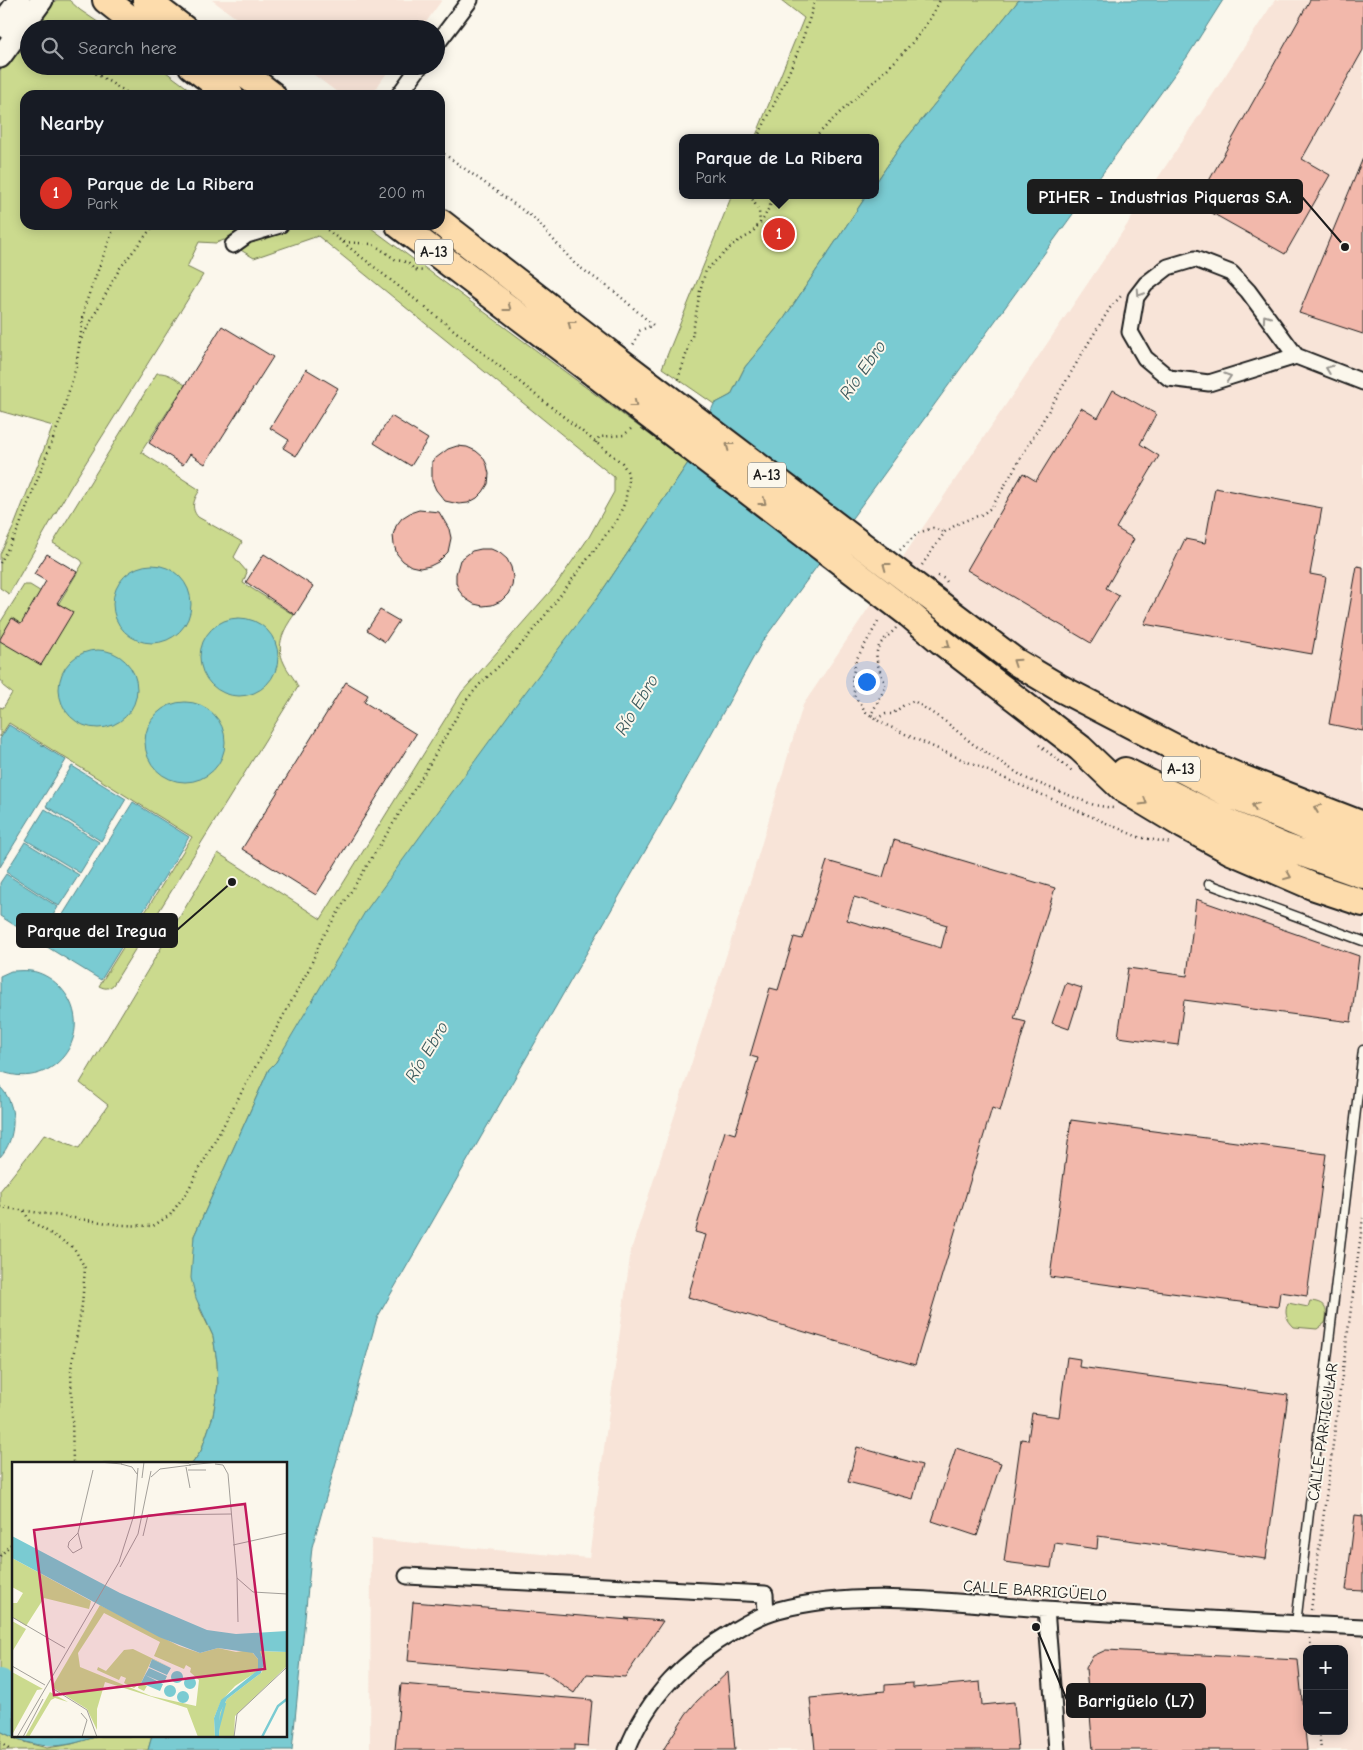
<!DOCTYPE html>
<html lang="en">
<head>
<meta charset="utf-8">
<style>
  :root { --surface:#171b24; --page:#20242c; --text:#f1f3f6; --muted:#9ea1a6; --line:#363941; --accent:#d93025 }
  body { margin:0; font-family:"Comic Neue",sans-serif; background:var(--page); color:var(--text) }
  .controls { position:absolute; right:15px; bottom:15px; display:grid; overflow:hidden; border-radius:10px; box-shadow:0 2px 12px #0003 }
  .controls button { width:45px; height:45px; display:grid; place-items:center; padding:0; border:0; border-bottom:1px solid var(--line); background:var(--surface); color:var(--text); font:25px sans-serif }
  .you { position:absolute; left:866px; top:681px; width:18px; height:18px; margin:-12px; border:4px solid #fff; border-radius:50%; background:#1a73e8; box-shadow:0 0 0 8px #1a73e833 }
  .badge { display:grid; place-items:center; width:32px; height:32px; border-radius:50%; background:var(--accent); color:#fff; font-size:16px; font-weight:700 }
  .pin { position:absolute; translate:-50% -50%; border:2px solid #fff; box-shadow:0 1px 5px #0006 }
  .popup { position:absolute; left:679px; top:134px; width:200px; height:65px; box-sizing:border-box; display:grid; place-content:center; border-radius:10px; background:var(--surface); filter:drop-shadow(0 1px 4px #0005); font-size:16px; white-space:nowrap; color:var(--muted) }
  .popup b { font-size:19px; color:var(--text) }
  .popup::after { content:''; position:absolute; left:50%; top:100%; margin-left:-10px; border:10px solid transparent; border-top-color:var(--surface) }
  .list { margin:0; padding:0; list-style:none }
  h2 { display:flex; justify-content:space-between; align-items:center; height:65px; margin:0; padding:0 20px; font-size:21px }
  h2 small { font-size:16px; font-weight:400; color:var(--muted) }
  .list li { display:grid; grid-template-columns:32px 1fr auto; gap:15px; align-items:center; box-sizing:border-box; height:75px; padding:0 20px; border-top:1px solid var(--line) }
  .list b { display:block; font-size:19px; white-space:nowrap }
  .list p { margin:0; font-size:16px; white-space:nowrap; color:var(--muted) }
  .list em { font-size:16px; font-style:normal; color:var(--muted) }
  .icon { flex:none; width:28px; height:28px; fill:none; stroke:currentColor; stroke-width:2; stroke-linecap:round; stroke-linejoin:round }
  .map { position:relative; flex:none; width:1363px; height:1750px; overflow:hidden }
  .search { position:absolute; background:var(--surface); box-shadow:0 2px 12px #0003; left:20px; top:20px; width:425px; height:55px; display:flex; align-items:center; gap:12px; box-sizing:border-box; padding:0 18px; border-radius:28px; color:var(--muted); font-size:19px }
  .panel { position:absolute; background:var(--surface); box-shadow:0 2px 12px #0003; left:20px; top:90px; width:425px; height:140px; border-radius:15px }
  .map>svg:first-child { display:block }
  .built { fill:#f8e4d8; fill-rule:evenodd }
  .green { fill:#cbda8e; stroke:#747b55 }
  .water { fill:#7acbd2; stroke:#548589 }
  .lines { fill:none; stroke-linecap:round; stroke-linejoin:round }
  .river { stroke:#7acbd2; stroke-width:28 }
  .building { fill:#f2b8ab; stroke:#1c1c1c; fill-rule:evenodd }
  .service-casing { stroke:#1c1c1c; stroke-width:11 }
  .minor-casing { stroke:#1c1c1c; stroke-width:19 }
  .secondary-casing { stroke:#1c1c1c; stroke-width:25 }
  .motorway-casing { stroke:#1c1c1c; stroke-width:30 }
  .path { stroke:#1c1c1c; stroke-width:2.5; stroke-dasharray:1 4; stroke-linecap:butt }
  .service { stroke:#fbf7ec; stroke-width:8 }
  .minor { stroke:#fbf7ec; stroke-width:15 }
  .secondary { stroke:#fbf7ec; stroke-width:21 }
  .motorway { stroke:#fddcac; stroke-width:26 }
  .motorway-bridge-casing { stroke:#1c1c1c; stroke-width:30; stroke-linecap:butt }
  .motorway-bridge { stroke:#fddcac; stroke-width:26 }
  .oneway { stroke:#97948e }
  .oneway2 { stroke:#98866b }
  .labels { text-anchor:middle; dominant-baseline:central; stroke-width:4; stroke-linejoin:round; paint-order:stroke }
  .shield { fill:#fbf7ec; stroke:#5f5e5a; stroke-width:1 }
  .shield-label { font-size:15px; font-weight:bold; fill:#1c1c1c }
  .street-label { font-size:16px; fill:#1c1c1c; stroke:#fbf7ec }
  .water-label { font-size:18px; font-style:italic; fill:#3d595c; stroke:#fbf7ec }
  .inset-river { fill:none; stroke:#7acbd2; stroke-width:2.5 }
  .inset-road { fill:none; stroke:#a29f99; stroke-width:1 }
  .view { fill:#c2185b; fill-opacity:0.15; stroke:#c2185b; stroke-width:2.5 }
  .inset-edge { fill:none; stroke:#1c1c1c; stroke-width:2.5 }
  .leader { fill:none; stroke:#1c1c1c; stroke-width:2 }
  .callout-dot { fill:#1c1c1c; stroke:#fbf7ec; stroke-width:2 }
  .callout { fill:#1c1c1c; stroke:#1c1c1c; stroke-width:2 }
  .callout-label { font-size:18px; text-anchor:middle; font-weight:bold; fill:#fff }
</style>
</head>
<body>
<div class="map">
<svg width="1363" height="1750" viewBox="0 0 1363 1750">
  <rect width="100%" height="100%" fill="#fbf7ec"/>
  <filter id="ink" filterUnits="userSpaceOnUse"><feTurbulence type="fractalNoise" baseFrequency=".02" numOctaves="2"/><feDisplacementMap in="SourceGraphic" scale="10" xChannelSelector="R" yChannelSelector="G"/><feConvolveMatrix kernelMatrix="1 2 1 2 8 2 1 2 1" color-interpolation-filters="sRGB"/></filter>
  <g filter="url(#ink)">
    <path class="built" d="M212,0h230l-21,29h-170z
      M1275,0h88v1750h-993l1,-211 218,19 42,-308 121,-374 51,-171 318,-471zM1307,1649h37v82h-37z
      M302,66h90l-21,29h-30z"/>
    <path class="green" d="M56,0h13l11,10 28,19h-76z
      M781,0h238l-117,144 -27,40v-46h-120l49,-120z
      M29,33v33h129l39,29h-172v130h342l321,238 -90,134 -322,465 -7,7 -75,167 5,71 14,29 4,26 1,23 -5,31 -12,35 -9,13h-178v237l-14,-6v-504l45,-57 34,14 29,-43 -28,-22 138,-230 103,66 141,-227 93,-106 34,-49 25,-45v-15l-296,-241 -64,22 -30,-18 -8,3 -17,-1 -12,25 16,8 -133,213 -61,106 -9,-6v-34l14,-28 39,-100 -53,-15v-340z
      M732,195h135l-86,128 -36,44 -14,28 -17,9 -52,-36z
      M157,373c11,-1 19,6 28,12l-44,67 59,38c-6,9 -10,18 -2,27l44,25 -8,15 13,15 -4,11 51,32c-10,14 -19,30 -10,48 4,9 10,14 14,24l-185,298c-5,4 -8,4 -14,1l93,-149 -183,-114 -9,14v-30l3,1 9,-15 -9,-7v-4l-3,-2v-57l24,-38h6l29,18 24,-40 -2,-3 -28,-17z
      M1310,1301c14,1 19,7 15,22l-8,6 -23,-2c-8,-8 -10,-14 -6,-24l20,4z
      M0,1731l20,10 27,7 25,-4 26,-8h54l-4,14h-148z"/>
    <path class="water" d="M1019,0h204l-36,57 -425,585 -83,150 -302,526 -65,229 -20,203h-144l4,-14h134v-272h-94l9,-13 12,-35 5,-31 -1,-23 -4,-26 -17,-38 -5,-20 3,-42 75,-167 7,-7 89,-150 150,-206 83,-109 90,-134 26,-59 17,-9 14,-28 36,-44 86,-128h8v-11l27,-40z
      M113 604a39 39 0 1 1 78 0a39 39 0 1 1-78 0Z
      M200 657a39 39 0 1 1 78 0a39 39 0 1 1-78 0Z
      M59 689a39 39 0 1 1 78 0a39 39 0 1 1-78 0Z
      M145 742a40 40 0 1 1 80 0a40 40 0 1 1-80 0Z
      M9,725l57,35 -66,107v-128z
      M72,766l54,33 -25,42 -55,-35z
      M133,802l56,35 -88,143 -57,-35z
      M45,809l54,33 -19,31 -54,-33z
      M25,842l54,33 -20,31 -53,-34z
      M6,874l52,33 -20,33 -38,-24v-33z
      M11,971c7,0 13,-1 20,0 9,1 20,7 27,14 43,42 -1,109 -58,86v-95z
      M0,1087c18,17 17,52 0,70z
      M0,1695l14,6v35h84c-40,14 -61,14 -98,-5z"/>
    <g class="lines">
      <path class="river" d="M0,1683l14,13"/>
    </g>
    <path class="building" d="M1310,0h53v50l-61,109 28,16 -45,79 -89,-50z
      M1363,158v176l-64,-21z
      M222,326l51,31 -68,107 -15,-10 -7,11 -34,-22z
      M306,369l32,19 -42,68 -13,-8 6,-8 -19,-12z
      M1113,390l43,24 -16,30 19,12 -43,72 18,11 -28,49 13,8 -28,47 -124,-73 56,-97 13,8 45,-73 17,10z
      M391,416l37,23 -17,27 -37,-23z
      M457,446l10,1 9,4 7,6 4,8 2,9 -1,10 -5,8 -6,6 -9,5 -9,1 -14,-3 -9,-11 -4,-9v-20l16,-12z
      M1215,488l107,20 -12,66 16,3 -14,77 -168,-30 41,-85 20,4z
      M419,510l20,2 10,17 2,9 -3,14 -10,10 -8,4 -10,2 -9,-2 -8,-5 -6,-7 -3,-9 -1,-10 3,-9 6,-8 8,-5z
      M481,549h10l9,4 7,6 4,8 2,10 -1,9 -4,8 -7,7 -9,4 -9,1 -9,-2 -8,-5 -6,-7 -4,-9v-9l4,-14 12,-9z
      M47,554l30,18 -20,31 16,9 -32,53 -41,-24v-2l12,-21 9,6 25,-43 -12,-7z
      M264,554l49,32 -18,29 -49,-33z
      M1357,566l6,1v164l-34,-7z
      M380,610l19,11 -14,21 -18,-12z
      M346,682l22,13 -4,7 52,32 -100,161 -74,-46z
      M894,840l161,48 -41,131 12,3 -26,89 -8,-3 -77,257 -227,-68 18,-62 -11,-3 30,-101 10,3 23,-76 -8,-2 20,-68 8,2 16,-53 8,2 25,-78 56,16zM854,897l93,28 -6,23 -94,-28z
      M1196,899l163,57 -8,66 -167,-22 -6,45 -60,-8 10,-69 59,8z
      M1066,983l16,5 -13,41 -17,-6z
      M1071,1120l255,34 -19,142 -27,-4 -2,15 -228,-30z
      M1067,1357l13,2 -1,8 209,28 -22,164 -168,-23 -1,13 -42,-6 -4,25 -47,-6 17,-123 7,1 4,-27 27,4z
      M857,1447l65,18 -9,34 -65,-17z
      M956,1448l45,15 -24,73 -45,-15z
      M1355,1515l8,1v75l-17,-1z
      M413,1602l216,18 -4,-2 38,3 -38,56 -38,-3 -13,19 -29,-20 -137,-12z
      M1106,1650l192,10 9,90h-214l-7,-82 7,-12z
      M728,1672l7,78h-72l23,-36 11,-13z
      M980,1682l2,23 32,-3 4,48h-203l-5,-52 75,-7v-6l28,-2v5z
      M401,1684l191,16 -4,46 -14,-1v5h-179z"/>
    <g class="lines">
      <g class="service-casing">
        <path id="service" d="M1209,884l154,57
          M1296,1624l67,-574"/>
      </g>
      <g class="minor-casing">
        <path id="minor" d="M436,45l34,-45
          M399,95l21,-29
          M233,245l14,-10 33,-10
          M1296,356l-87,27 -40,-5 -24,-20 -15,-26 6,-35 10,-13 22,-17 27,-8 36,14 17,18 48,65 67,26
          M407,1576l358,18 1,20
          M1046,1609l11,141
          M627,1750c21,-54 59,-91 108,-120 13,-8 28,-16 43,-20 86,-23 181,-6 268,-1 106,7 211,13 317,18"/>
      </g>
      <g class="secondary-casing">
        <path id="secondary" d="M0,26l19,-26
          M0,57l42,-57"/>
      </g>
      <g class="motorway-casing">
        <path id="motorway" d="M106,0l37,29
          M146,0l38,29
          M192,66l38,29
          M234,66l38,29
          M440,222l170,132
          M399,225l196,149
          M926,594l90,68 42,25 135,70 46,20 124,48
          M909,614l32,27 139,107 43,41 60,36 48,26 81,35 51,17
          M1181,769l54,28 93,39 35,13
          M1125,771l104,52 53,23 81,29"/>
      </g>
      <path class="path" d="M87,68l44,27
        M757,138c23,-44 45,-90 58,-138
        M815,138c40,-45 100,-83 125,-138
        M440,151l95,68 40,45 40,28 38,33 -14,6 -1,5 -5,9
        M750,195l9,16 1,12
        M344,242l27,2 8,4 17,12 11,2 8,8 10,1
        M79,343l41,-75 34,-43
        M678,379l14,-42 8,-46 6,-21 29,-27 16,-9 13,-16 11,-23
        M596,443l3,-6 25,-2 9,-8
        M900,550l18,-17 15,-5 12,4
        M0,563l18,-33 43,-112 15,-51 9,-62 30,-80
        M922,565l23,-33 14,-9 24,-9 9,-7 97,-165 21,-34 11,-12
        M938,576l7,3 4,6
        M878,622l-22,38 -4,19 3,18 11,15 14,10 40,19 218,96 33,6
        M896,628c-4,5 -10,9 -14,14 -12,13 -1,30 4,44l-15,29 6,3 9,-4h6l12,-9 10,-4 32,21 27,22 52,34 69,27 19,3
        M1039,745l33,26
        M0,1207l121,18 32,1 17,-11 17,-23 123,-225 11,-27 104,-168 40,-70 14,-17 42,-40 26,-32 70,-93 8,-18 4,-22 -2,-9 -5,-8 -301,-238
        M24,1211l5,9 45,28 11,20 -3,37 -11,64 2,95
        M0,1556l14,-15
        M1311,1610l52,-392
        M1310,1638l1,11
        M1319,1731l2,19
        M0,1742l10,8"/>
      <use href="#service" class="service"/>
      <use href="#minor" class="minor"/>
      <use href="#secondary" class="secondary"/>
      <use href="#motorway" class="motorway"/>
      <g class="motorway-bridge-casing">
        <path id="motorway-bridge" d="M610,354l316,240
          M595,374l314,240"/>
      </g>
      <use href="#motorway-bridge" class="motorway-bridge"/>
    </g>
    <defs><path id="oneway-chevron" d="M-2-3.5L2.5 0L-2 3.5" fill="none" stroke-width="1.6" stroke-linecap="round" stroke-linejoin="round" transform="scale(1.25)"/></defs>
    <g class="oneway">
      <use href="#oneway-chevron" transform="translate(1140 293) rotate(123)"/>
      <use href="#oneway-chevron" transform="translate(1266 318) rotate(-125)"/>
      <use href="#oneway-chevron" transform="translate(1329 369) rotate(-159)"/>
      <use href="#oneway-chevron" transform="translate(1228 377) rotate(-18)"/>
    </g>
    <g class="oneway2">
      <use href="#oneway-chevron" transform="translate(508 308) rotate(37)"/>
      <use href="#oneway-chevron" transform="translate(571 324) rotate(-142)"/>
      <use href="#oneway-chevron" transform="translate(634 404) rotate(37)"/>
      <use href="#oneway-chevron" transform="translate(729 446) rotate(-143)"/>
      <use href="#oneway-chevron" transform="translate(763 502) rotate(37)"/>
      <use href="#oneway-chevron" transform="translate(886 566) rotate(-143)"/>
      <use href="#oneway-chevron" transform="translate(947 645) rotate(38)"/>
      <use href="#oneway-chevron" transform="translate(1016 662) rotate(-146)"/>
      <use href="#oneway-chevron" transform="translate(1144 802) rotate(31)"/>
      <use href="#oneway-chevron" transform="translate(1255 806) rotate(-157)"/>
      <use href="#oneway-chevron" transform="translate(1317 808) rotate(-159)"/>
      <use href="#oneway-chevron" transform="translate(1288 876) rotate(22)"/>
    </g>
  </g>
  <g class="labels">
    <g class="shield">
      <rect x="415" y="239.5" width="38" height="25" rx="4"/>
      <rect x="748" y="462.5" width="38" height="25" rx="4"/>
      <rect x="1162" y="756.5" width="38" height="25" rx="4"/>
    </g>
    <g class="shield-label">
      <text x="434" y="252">A-13</text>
      <text x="767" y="475">A-13</text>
      <text x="1181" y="769">A-13</text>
    </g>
    <g class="street-label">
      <text transform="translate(1323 1432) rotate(-82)">CALLE PARTICULAR</text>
      <text transform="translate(1035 1591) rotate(4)">CALLE BARRIGÜELO</text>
    </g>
    <g class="water-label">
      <text transform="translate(863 370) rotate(-55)">Río Ebro</text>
      <text transform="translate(637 705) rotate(-59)">Río Ebro</text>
      <text transform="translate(427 1052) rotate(-59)">Río Ebro</text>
    </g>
  </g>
  <g transform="translate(12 1462)">
    <rect width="275" height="275" fill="#fbf7ec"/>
    <path d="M0,96l79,43 -2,8 -45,-11 -18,28 -14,-9v-14h5l6,-10 -11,-6zM88,143l79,41 21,7 18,-5 18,4 14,-2 8,9v12l-23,15 -14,15 -7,17 1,19h-17l-11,-29 -82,-26 -8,27v21l-10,-21 -35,-22zM92,151l56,29 -6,14 30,13 2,-4 5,3 -1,4 9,8 -3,26 -45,-10 -71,-29 -2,-14zM0,159l14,8 -14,23zM121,187l39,19 -20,-9 -11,24 6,3 -3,5 -6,-3 1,-4 -5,4 -10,-5 2,-5 -5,-2 -2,4 -22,-10 1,-3 8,4 18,-21zM248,189l27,1v14l-52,50 -1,21h-15l1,-24 7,-14 35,-27 2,-9zM0,210l31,17 -6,1 -25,45zM38,230l18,10 -13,-4 -4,2 -22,37h-4z" fill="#cbda8e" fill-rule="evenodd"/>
    <path d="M0,74l108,57 87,37 29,4 51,-3v21l-27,-1 4,12 -3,10 -34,26 -7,14 -1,24h-4l-1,-19 7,-18 37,-30v-11l-5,-6 -35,-5 -18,5 -41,-16 -147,-79zM140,197l19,9 -4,7 -18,-8zM137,206l18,8 -3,7 -19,-8zM159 215a6 6 0 1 1 12 0a6 6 0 1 1-12 0ZM133,213l18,9 -3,7 -19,-8zM172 221a6 6 0 1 1 12 0a6 6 0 1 1-12 0ZM152 229a6 6 0 1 1 12 0a6 6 0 1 1-12 0ZM165 235a6 6 0 1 1 12 0a6 6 0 1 1-12 0Z" fill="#7acbd2"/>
    <path class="inset-river" d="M204,275l9,-34M250,275l16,-31 9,-7"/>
    <path class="inset-road" d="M87,0l23,2M150,0l27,1M109,2l11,3 5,7M203,2l8,1 5,9 9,104 16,14 34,2M177,3l29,-3M174,5l4,21M176,8h18M139,15l9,-8 31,-4M130,16l2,-16M66,71l4,15 -9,5 -5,-6 1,-5 9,-9 15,-63M131,74l5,-21 83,-1M221,83l54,-12M108,105l18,-33 13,-63M225,116l1,44M0,155l53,31M0,204l33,19M40,226l35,22 10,27M69,251l6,7 -5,17M5,275l102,-175 15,-47 4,-47M11,275l20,-38M222,275l3,-23 50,-47"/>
    <path class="view" d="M233,42l20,165 -211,26 -20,-165z"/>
    <rect width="275" height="275" class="inset-edge"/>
  </g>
  <path class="leader" d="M1345 247L1302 197M232 882L177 930M1036 1627L1067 1700"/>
  <g class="callout-dot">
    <circle cx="1345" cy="247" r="5"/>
    <circle cx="232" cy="882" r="5"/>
    <circle cx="1036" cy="1627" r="5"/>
  </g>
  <g class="callout">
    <rect x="1028" y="180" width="274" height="33" rx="5"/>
    <rect x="17" y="914" width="160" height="33" rx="5"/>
    <rect x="1067" y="1684" width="138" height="33" rx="5"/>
  </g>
  <g class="callout-label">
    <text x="1165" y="203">PIHER - Industrias Piqueras S.A.</text>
    <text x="97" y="937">Parque del Iregua</text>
    <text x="1136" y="1707">Barrigüelo (L7)</text>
  </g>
</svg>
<div class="controls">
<button>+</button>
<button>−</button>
</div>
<div class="you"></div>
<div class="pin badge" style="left:779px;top:234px">1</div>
<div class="popup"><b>Parque de La Ribera</b>Park</div>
<div class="search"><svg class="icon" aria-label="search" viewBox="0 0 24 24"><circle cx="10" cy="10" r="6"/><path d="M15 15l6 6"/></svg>Search here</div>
<section class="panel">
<h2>Nearby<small></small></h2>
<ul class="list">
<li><span class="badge">1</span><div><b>Parque de La Ribera</b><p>Park</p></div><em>200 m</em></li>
</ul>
</section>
</div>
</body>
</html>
